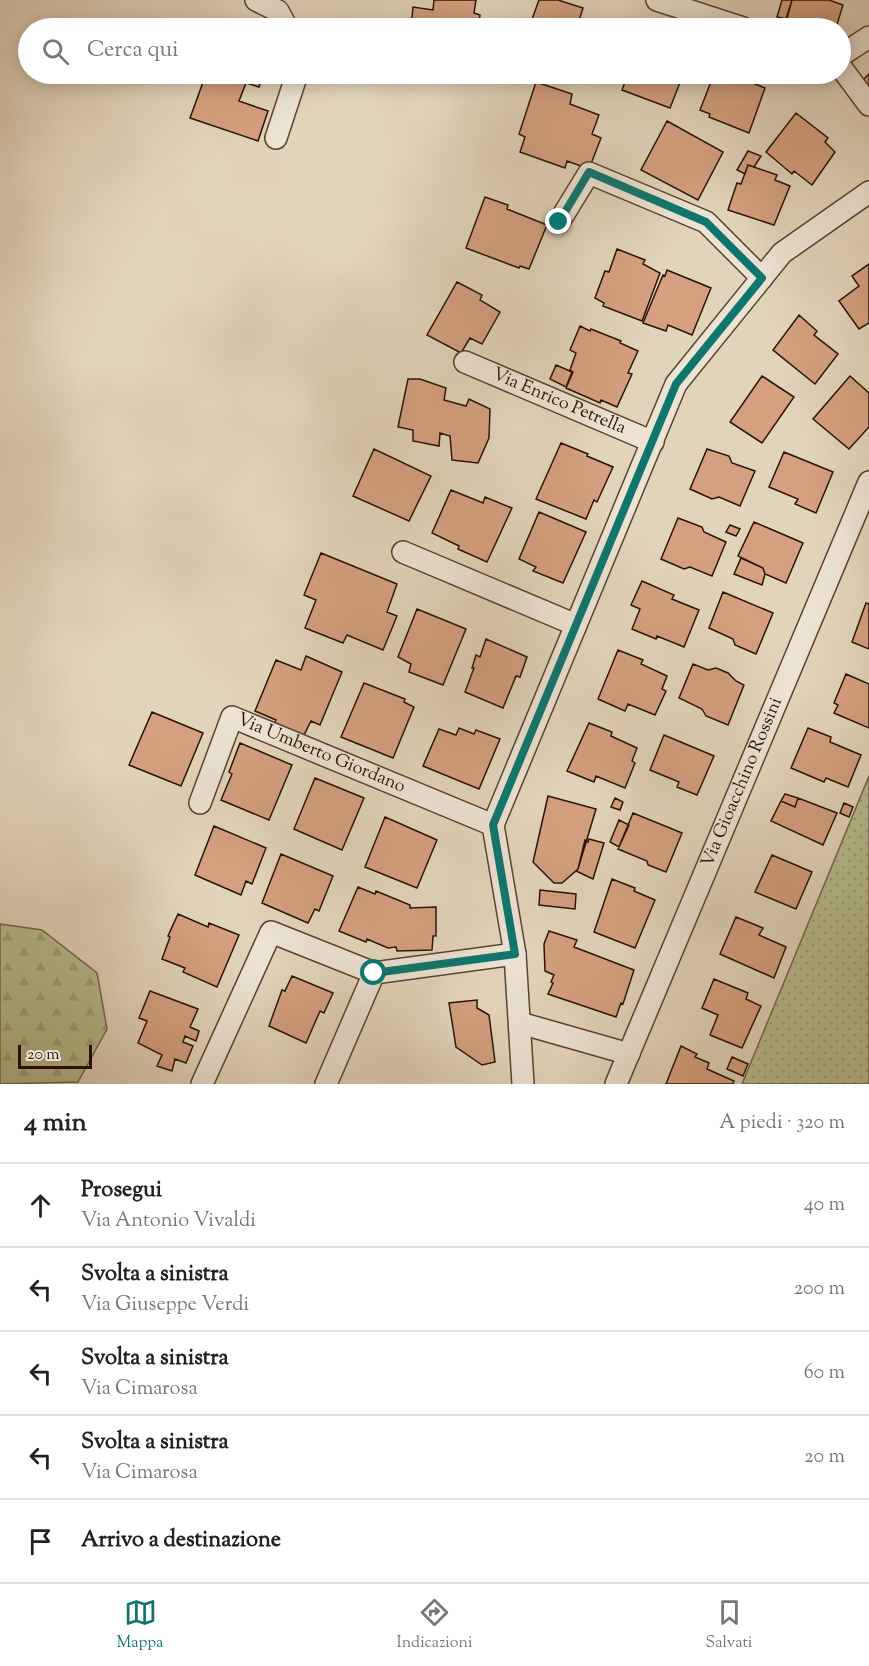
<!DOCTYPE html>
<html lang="it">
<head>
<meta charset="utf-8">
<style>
  :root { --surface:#fff; --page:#f2f2f2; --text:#222; --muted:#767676; --line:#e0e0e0; --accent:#0f766e }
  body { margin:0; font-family:"Sorts Mill Goudy",serif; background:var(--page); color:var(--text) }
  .scale { position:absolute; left:18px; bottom:15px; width:74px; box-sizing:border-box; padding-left:6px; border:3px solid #2b1202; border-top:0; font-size:16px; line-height:21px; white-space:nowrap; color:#2b1202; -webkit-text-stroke:4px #ece3d3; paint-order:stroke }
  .stop { position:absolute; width:18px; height:18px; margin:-14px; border:4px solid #0f766e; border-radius:50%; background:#fff }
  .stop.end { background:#0f766e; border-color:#fff; box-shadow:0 2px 6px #0008 }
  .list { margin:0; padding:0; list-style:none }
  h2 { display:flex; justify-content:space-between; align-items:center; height:78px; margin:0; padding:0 24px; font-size:26px }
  h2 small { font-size:20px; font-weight:400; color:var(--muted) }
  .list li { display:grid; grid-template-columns:39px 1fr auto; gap:18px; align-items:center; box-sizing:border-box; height:84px; padding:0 24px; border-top:2px solid var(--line) }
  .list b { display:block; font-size:22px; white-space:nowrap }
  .list p { margin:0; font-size:20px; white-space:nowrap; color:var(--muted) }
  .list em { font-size:20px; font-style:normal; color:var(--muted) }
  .icon { flex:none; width:33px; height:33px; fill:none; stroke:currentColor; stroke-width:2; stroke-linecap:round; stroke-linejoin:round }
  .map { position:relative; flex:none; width:869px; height:1084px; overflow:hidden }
  .search { position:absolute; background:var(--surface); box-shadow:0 3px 15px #0003; left:18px; right:18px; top:18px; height:66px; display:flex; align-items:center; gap:15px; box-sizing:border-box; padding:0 21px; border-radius:33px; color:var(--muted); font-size:22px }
  .sheet { height:498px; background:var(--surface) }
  nav { display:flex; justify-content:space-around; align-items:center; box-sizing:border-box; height:84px; border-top:2px solid var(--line); background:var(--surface); font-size:16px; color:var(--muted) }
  nav a { display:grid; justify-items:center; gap:3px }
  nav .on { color:var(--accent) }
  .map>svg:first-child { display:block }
  .forest { fill:url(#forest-firs); stroke:#706748; stroke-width:1.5 }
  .park { fill:url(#park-dots); stroke:#706748; stroke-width:1.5 }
  .building { fill:#d4a07f; stroke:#2b1202; stroke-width:1.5 }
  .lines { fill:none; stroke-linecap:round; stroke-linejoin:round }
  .street-casing { stroke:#594230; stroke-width:24 }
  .street { stroke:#ece3d3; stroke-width:21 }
  .route { stroke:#0f766e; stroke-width:8 }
  .labels { text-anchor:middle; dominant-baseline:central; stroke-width:5; stroke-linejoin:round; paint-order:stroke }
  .street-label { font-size:18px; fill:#2b1202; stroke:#ece3d3 }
</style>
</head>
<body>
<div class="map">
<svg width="869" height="1084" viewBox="0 0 869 1084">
  <defs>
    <pattern id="forest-firs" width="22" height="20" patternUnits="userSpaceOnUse" patternTransform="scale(1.5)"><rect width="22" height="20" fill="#b5bc8e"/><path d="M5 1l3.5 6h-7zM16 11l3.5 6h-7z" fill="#9ca179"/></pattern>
    <pattern id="park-dots" width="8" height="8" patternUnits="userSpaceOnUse" patternTransform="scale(1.5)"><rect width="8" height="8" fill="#b5bc8e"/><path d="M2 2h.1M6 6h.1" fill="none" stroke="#9ca179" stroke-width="1.8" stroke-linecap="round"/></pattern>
  </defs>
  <rect width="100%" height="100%" fill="#e2d4bb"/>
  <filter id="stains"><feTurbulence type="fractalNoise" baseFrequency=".00333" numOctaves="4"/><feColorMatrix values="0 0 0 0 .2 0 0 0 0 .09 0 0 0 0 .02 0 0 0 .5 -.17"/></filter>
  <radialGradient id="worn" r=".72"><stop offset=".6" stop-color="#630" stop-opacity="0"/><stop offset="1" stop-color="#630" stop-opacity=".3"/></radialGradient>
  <path class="forest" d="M0,924l42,6 55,43 10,56 -29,53 -78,2z"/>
  <path class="park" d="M869,776v308h-127z"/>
  <path class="building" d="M434,0h42l-2,13 6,2 -2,13h-67l2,-21 20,3z
    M539,0h19l25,8 -6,19 4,1h-47l2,-5 -5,-1z
    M782,0h10l-5,19 -10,-2z
    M792,0h37l14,5 -7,23h-53z
    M206,74h58l-5,13 -13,-4 -7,18 29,10 -10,30 -68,-23z
    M628,74h52l3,1 -13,33 -48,-18z
    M714,74h27l11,3 -2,5 15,6 -16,45 -40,-16 1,-3 -10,-4z
    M869,74v13l-6,-7z
    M536,82l36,12 -2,10 29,11 -7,19 9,4 -12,31 -22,-8 -2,7 -45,-16 5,-15 -6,-3z
    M796,113l32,25 -3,4 10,10 -23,33 -18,-14 -2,3 -26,-22z
    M667,121l56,31 -25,48 -57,-30z
    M748,151l13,5 -7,11 -6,-2 -3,9 -8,-4z
    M748,165l29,10 -2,5 15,6 -16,39 -46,-15 9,-27 4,1z
    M485,197l23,8 -1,4 40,16 -18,44 -9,-3 -1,2 -53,-20z
    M617,249l28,11 -2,4 17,9 -18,48 -39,-15 1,-3 -9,-5 10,-27 4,1z
    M869,264v59l-10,6 -20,-28 20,-15 -7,-10z
    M667,270l44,18 -19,47 -24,-10 -2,6 -23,-8 20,-48 2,1z
    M457,282l25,13 -2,5 20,12 -18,32 -12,-6 -9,15 -34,-18z
    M799,315l18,16 -3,4 24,19 -23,30 -42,-34z
    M580,326l10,5 1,-2 30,12 -1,2 18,8 -10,22 4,1 -15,33 -16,-7 -1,3 -34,-15 7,-16 -3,-2 6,-17 -6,-3z
    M556,365l16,7 -6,15 -16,-8z
    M762,376l32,21 -32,46 -32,-21z
    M850,376l19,17v34l-20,22 -36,-30z
    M408,379h12l26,9 -2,12 22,6 3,-7 21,10 -1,29 -11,25 -26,-3 -2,-24 -10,-3 -1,13 -26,-5v-11l-15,-3z
    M561,443l27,11 -1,2 26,11 -16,35 -3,-2 -8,19 -50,-20z
    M374,449l57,27 -22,45 -56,-25z
    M707,449l22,7 3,7 23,8 -15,35 -21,-9 -7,2 -22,-10z
    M784,452l49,20 -17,41 -21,-9 3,-5 -29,-12z
    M451,490l32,13 2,-6 27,11 -25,54 -29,-13 1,-3 -27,-13z
    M539,512l47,20 -23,51 -30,-12 3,-4 -17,-8z
    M678,518l24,9 2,5 22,10 -14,34 -22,-9 -6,2 -23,-10z
    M754,522l49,21 -17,40 -21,-9 -2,-6 -25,-12z
    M730,525l10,4 -4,7 -10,-4z
    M321,553l76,31 -10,28 10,4 -14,34 -36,-15 -4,8 -38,-15 11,-28 -12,-5z
    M741,558l22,10 2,6 -3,11 -28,-11z
    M642,581l32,14 -2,4 27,11 -15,37 -27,-11 -1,3 -24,-10 8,-20 -9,-4z
    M723,592l50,21 -17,41 -21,-9 -2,-6 -24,-11z
    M866,603l3,1v45l-17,-7z
    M417,609l49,20 -23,56 -34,-13 2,-8 -13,-7z
    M486,639l41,18 -7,20 -4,-1 -13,32 -38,-16 9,-24h-2l4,-13 4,2z
    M618,650l25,10 -2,4 26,12 -5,13 4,2 -11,24 -27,-11 -3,7 -27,-12z
    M306,656l36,16 -22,53 -9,-4 -7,14 -30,-11 2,-4 -21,-9 21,-51 25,10z
    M693,664l15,6 8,-2 12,5 8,8 8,4 -16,40 -22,-9 -4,-7 -23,-11z
    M846,674l23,10v44l-35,-15 4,-8 -4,-2z
    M364,683l41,16 -1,3 10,5 -21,51 -52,-21z
    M152,712l51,21 -22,53 -52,-21z
    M589,723l23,9 -1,4 26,12 -5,13 3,2 -10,25 -29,-12 -2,6 -27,-11z
    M459,728l15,6 2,-4 24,9 -21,50 -56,-23 16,-37 17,6z
    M808,728l23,9 -1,5 31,13 -13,32 -22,-9 -2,4 -33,-14z
    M664,735l50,21 -17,39 -20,-8 2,-5 -29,-12z
    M240,743l52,22 -23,55 -48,-20 11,-26 -3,-2z
    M315,778l49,20 -22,52 -48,-21z
    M785,794l13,4 -3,9 -14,-6z
    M548,796l48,13 -18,60 -16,14h-8l-21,-21z
    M615,798l8,4 -3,8 -9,-3z
    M798,798l39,15 -14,32 -52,-24 10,-20 14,6z
    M844,803l9,4 -4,10 -9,-4z
    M633,813l49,20 -16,39 -18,-7 -1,-4 -29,-12z
    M385,817l52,23 -20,48 -52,-21z
    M619,820l10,5 -10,22 -9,-5z
    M214,826l52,22 -14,36 -6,-3 -5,14 -46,-20z
    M589,839l15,4 -11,36 -17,-8 2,-2 7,-29 3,2z
    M281,854l52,22 -14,35 -4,-2 -7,14 -46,-20z
    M772,855l40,17 -16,37 -41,-17z
    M612,879l23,9 -1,3 21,9 -20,48 -41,-16z
    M358,887l17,7 1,-3 34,14v3l26,-1v29h-3l-1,14 -35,1 -1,-4 -8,1 -21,-9 -1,3 -27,-11z
    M540,890l36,4 -1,15 -36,-4z
    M178,914l30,13 1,-4 30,12 -22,52 -34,-15 2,-4 -23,-9 8,-22 -2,-1z
    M736,917l27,11 -4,7 27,12 -12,31 -54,-24z
    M549,931l28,9 -3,7 60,23 -11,34 -2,-1 -5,14 -68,-23 5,-11 -2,-1 3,-7 -9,-4 -1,-27z
    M292,976l41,17 -9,20 -4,-2 -14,32 -37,-17 13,-36 3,1z
    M714,979l34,14 -2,6 15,7 -19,42 -32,-13 8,-20 -16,-7z
    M150,991l48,18 -8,18 9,4 -3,10 -11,-5 -2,6 10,4 -7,17 -11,-4 -3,12 -15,-5 5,-11 -24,-12 9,-22 -8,-3z
    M477,1000v8l12,7 6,47 -13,3 -26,-18 -7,-44z
    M681,1046l16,8 -2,3 14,6 -2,6 27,12 -1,3h-67z
    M732,1057l16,7 -5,12 -16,-7z"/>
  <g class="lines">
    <g class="street-casing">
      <g id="street">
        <path d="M256,0l22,11 9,17"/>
        <path d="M657,0l86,28"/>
        <path d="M840,56l29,-19"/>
        <path d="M840,66l29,39"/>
        <path d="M276,138l21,-64"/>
        <path d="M559,222l30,-49 117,49 56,56"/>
        <path id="s1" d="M465,362l188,80"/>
        <path d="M403,552l173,73"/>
        <path id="s2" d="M200,803l32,-86 261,108"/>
        <path d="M520,1023l109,31"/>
        <path d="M202,1084l69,-152 103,41 141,-19"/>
        <path d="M326,1084l48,-111"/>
        <path d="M523,1084l-8,-130 -22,-129 183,-441 106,-131 87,-61"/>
        <path id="s3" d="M616,1084l253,-602"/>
      </g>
    </g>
    <use href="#street" class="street"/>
  </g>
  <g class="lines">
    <path class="route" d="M374,973l141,-19 -22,-129 183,-441 86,-106 -56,-56 -117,-50 -30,50"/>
  </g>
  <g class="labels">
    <g class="street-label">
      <text stroke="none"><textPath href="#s1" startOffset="102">Via Enrico Petrella</textPath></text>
      <text stroke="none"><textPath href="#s2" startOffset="188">Via Umberto Giordano</textPath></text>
      <text stroke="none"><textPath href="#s3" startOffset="327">Via Gioacchino Rossini</textPath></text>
    </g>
  </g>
  <rect width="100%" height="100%" filter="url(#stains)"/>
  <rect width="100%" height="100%" fill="url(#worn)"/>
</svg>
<div class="scale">20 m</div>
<div class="stop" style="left:374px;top:973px"></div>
<div class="stop end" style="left:559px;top:222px"></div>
<div class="search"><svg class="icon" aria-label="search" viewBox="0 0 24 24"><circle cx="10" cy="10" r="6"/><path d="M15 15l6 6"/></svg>Cerca qui</div>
</div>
<section class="sheet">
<h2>4 min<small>A piedi · 320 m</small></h2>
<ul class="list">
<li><svg class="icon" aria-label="ahead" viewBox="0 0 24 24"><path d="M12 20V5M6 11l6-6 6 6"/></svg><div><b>Prosegui</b><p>Via Antonio Vivaldi</p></div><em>40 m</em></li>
<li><svg class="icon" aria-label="left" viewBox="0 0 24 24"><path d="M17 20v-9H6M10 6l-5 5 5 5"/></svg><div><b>Svolta a sinistra</b><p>Via Giuseppe Verdi</p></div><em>200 m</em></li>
<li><svg class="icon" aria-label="left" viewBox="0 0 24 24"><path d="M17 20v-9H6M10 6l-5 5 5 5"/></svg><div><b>Svolta a sinistra</b><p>Via Cimarosa</p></div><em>60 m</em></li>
<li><svg class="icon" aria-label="left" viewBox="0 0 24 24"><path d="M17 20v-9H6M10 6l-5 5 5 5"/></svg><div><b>Svolta a sinistra</b><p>Via Cimarosa</p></div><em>20 m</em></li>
<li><svg class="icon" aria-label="arrive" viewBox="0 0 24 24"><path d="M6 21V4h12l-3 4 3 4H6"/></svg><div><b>Arrivo a destinazione</b></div></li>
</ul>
</section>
<nav>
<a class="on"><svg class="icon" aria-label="map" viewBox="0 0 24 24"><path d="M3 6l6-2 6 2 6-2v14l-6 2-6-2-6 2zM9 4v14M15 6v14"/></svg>Mappa</a>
<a><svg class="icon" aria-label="directions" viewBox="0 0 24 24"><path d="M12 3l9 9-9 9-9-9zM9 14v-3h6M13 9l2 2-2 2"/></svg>Indicazioni</a>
<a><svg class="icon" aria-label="saved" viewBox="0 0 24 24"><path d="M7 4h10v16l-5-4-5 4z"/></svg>Salvati</a>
</nav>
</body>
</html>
